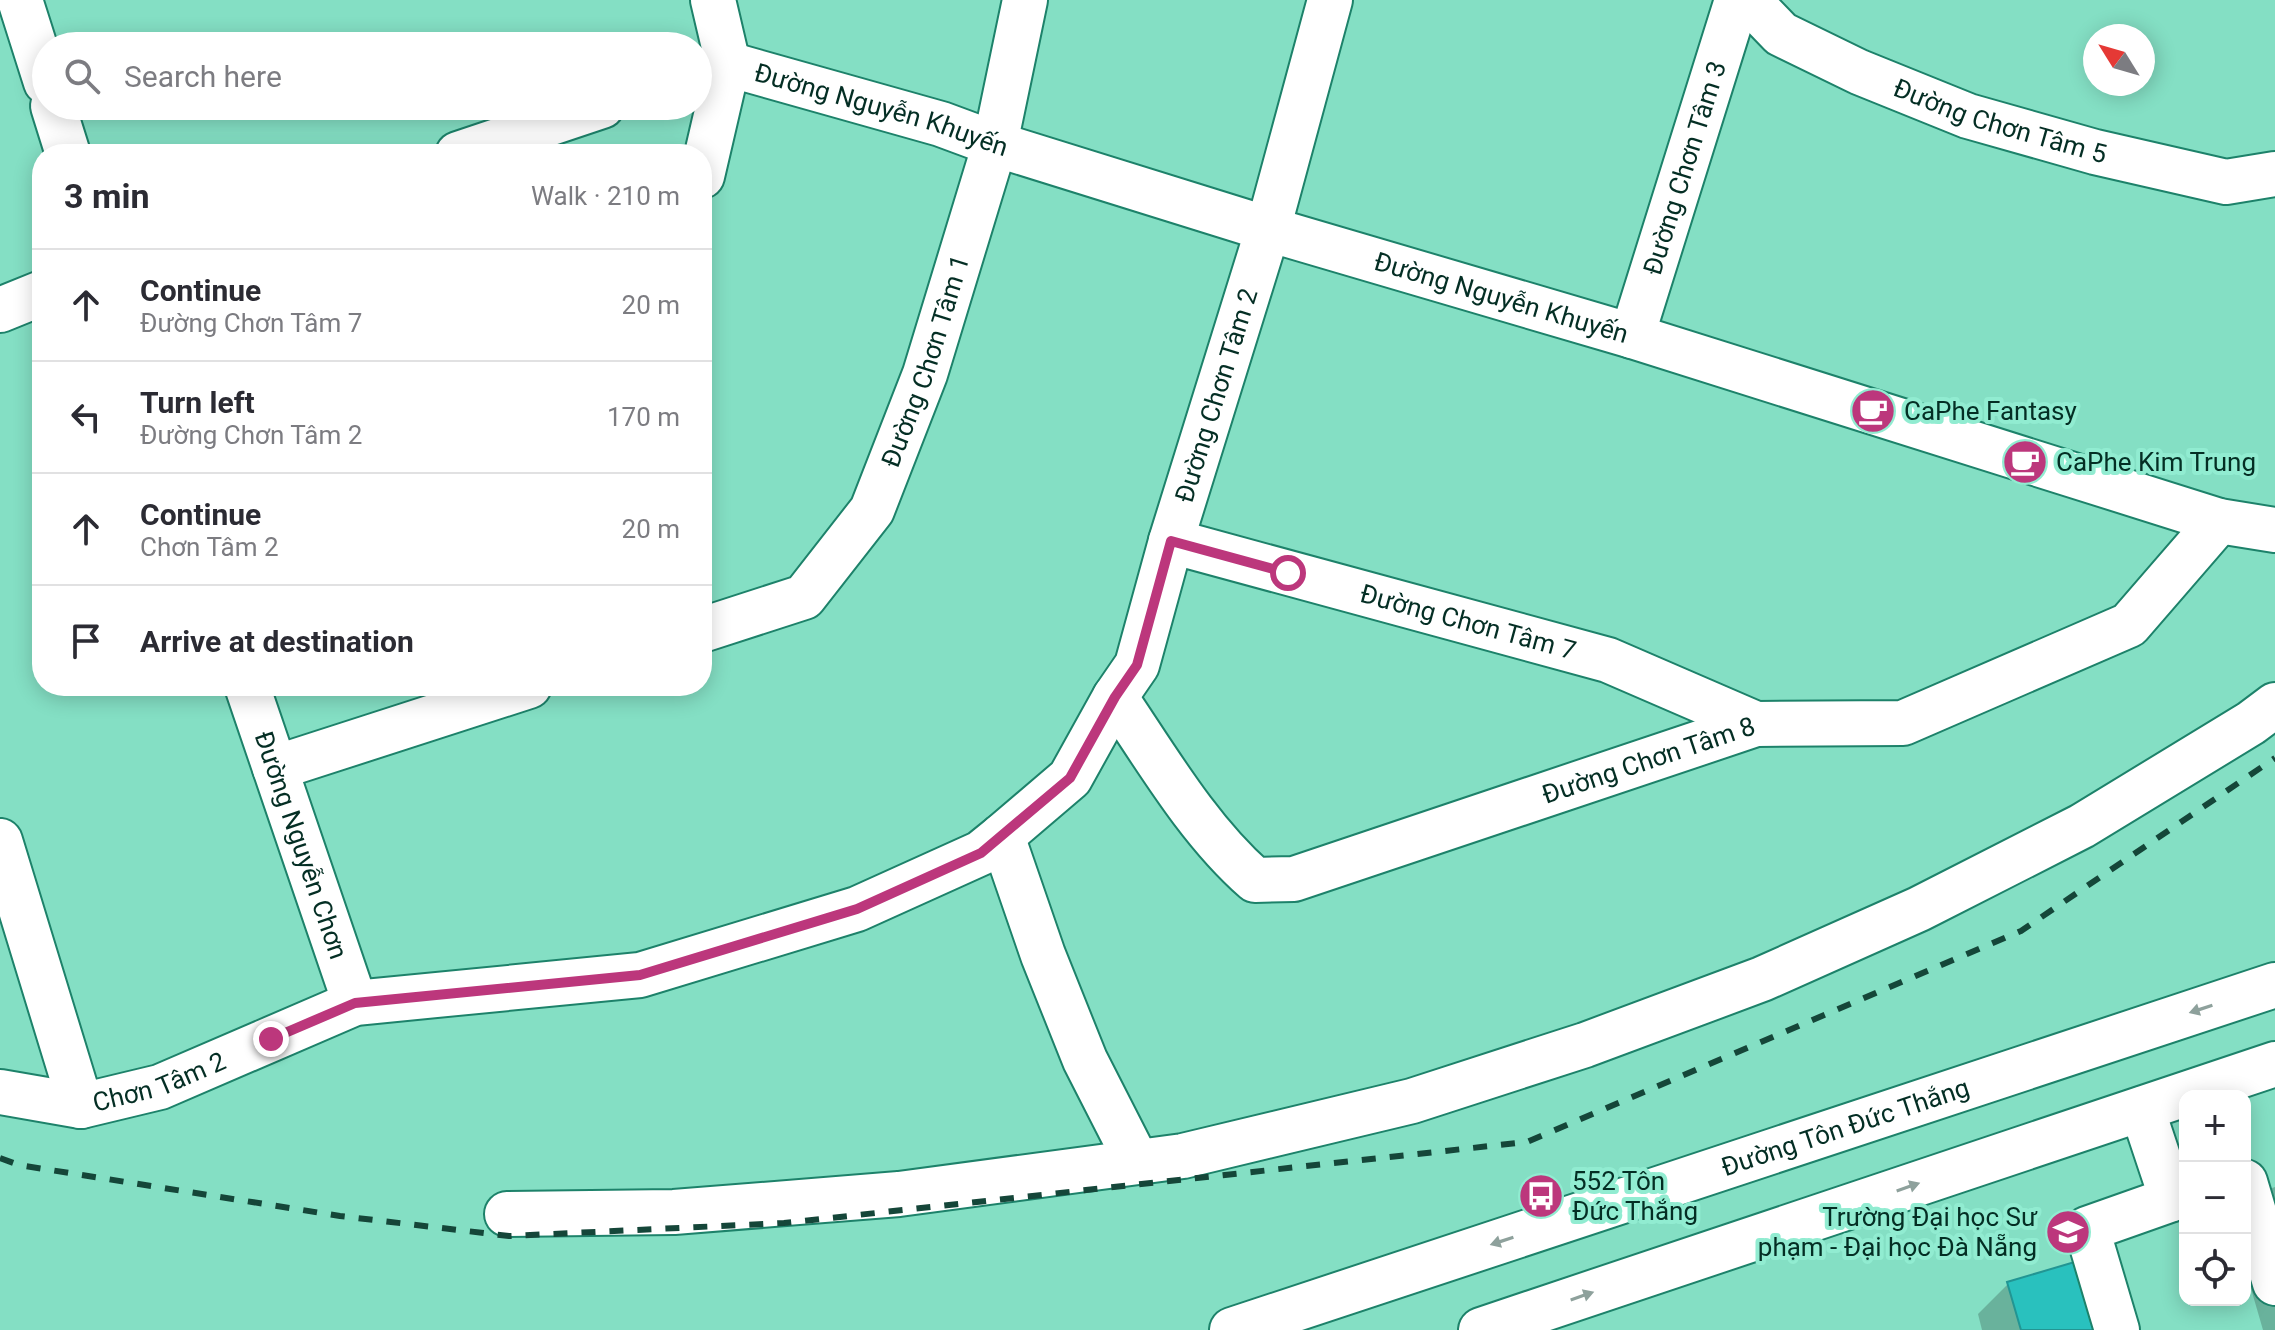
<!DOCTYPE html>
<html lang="en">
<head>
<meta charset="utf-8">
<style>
  :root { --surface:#fff; --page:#f7f7f7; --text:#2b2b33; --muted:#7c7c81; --line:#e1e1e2 }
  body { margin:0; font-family:Roboto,sans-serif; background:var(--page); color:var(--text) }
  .controls { position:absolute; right:24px; bottom:24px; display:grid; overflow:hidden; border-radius:16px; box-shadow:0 4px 20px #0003 }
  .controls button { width:72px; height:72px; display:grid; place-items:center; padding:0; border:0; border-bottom:2px solid var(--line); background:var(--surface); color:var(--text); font:40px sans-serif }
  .compass { position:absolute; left:2083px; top:24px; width:72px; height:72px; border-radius:50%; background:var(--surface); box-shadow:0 4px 20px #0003; rotate:307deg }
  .stop { position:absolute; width:24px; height:24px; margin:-18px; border:6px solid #bc377c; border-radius:50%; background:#fff }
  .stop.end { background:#bc377c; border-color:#fff; box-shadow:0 2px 8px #0008 }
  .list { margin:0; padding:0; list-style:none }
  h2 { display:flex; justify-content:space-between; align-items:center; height:104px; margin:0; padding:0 32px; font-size:34px }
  h2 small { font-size:26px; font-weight:400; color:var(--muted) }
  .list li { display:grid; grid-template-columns:52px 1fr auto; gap:24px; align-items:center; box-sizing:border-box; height:112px; padding:0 32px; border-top:2px solid var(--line) }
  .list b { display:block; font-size:30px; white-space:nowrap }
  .list p { margin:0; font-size:26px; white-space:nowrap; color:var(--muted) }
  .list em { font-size:26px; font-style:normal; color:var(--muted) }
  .icon { flex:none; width:44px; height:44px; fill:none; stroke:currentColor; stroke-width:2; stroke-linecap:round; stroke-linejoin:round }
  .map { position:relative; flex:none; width:2275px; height:1330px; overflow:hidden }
  .search { position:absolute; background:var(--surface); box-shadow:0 4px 20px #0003; left:32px; top:32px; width:680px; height:88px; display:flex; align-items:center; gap:20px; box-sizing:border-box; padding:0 28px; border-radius:44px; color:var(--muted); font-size:30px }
  .panel { position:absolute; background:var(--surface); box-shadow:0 4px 20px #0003; left:32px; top:144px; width:680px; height:552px; border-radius:32px }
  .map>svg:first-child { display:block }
  .shadow { fill:#0003 }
  .building { fill:#29c1be; stroke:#229593; stroke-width:2 }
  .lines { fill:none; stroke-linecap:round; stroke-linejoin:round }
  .minor-casing { stroke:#1d826a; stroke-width:48 }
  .highway-casing { stroke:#1d826a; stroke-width:48 }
  .minor { stroke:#fff; stroke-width:44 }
  .highway { stroke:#fff; stroke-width:44 }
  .rail { stroke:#154639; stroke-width:6; stroke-dasharray:14 14; stroke-linecap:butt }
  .oneway { fill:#8ea19c }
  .route { stroke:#bc377c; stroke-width:10 }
  .labels { text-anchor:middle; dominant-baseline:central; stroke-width:8; stroke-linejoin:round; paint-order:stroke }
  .street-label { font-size:26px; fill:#042e24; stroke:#91ecd1 }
  .poi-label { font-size:26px; fill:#042e24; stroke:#91ecd1; text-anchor:start }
</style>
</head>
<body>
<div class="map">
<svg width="2275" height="1330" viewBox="0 0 2275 1330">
  <rect width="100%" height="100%" fill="#84dfc4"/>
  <path class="shadow" d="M2275,1187v143h-12l-18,-62v-60l18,-17z
    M2009,1283l87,47h-114l-4,-16z"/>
  <path class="building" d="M2078,1261l20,69h-77l-14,-48z"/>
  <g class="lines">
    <g class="minor-casing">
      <g id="minor">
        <path d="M20,0l26,82"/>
        <path id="s1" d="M1752,0l1,5 28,29 78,38 109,44 127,36 131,30 49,-8"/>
        <path id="s2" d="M728,64l213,60 54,20 273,85 364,107 587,185 56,9"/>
        <path d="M53,106l15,48"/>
        <path d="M458,154l144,-48"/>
        <path d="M702,176l26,-112 -15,-64"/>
        <path d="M0,310l42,-17"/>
        <path id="s3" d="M1632,336l105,-336"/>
        <path id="s4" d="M1171,541l437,119 148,64"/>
        <path id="s5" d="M702,630l102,-33 68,-87 53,-136 70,-230 30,-144"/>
        <path id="s6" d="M247,686l108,317"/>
        <path id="s7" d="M1115,697c42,62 83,133 140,183l39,-1 462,-155 147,-1 226,-98 90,-104"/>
        <path d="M275,768l254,-82"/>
        <path d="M1002,836l41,119 42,105 52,102"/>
        <path d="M0,841l81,265"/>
        <path id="s8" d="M0,1092l81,14 79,-19 195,-84 285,-28 217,-66 124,-56 21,-17 68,-58 45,-81 22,-32 34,-124 97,-312 62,-229"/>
        <path d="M2142,1109l30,90 13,-4"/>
        <path d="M2245,1182l30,101"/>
        <path d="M507,1214l167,-2 225,-18 284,-38 229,-55 173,-56 177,-66 157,-70 163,-83 169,-103 24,-18"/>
        <path d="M2117,1330l-30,-101 85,-30"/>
      </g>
    </g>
    <g class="highway-casing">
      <g id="highway">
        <path id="s9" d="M1232,1330l1043,-345"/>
        <path d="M1481,1330l794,-266"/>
      </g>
    </g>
    <use href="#minor" class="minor"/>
    <use href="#highway" class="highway"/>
    <path class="rail" d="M0,1158l19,7 321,51 169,20 275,-13 743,-81 494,-211 254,-173"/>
  </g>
  <defs><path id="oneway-solid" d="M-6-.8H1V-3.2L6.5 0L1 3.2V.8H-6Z" transform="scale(2)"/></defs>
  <g class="oneway">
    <use href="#oneway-solid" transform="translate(2201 1009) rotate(162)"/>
    <use href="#oneway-solid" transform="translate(1908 1187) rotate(-19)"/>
    <use href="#oneway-solid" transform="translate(1502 1241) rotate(162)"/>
    <use href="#oneway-solid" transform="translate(1582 1296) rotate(-19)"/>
  </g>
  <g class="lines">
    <path class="route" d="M271,1039l84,-36 285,-28 217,-66 124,-56 89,-75 45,-81 22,-32 34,-124 117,32"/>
  </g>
  <defs>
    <g id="cafe-disc" transform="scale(2.3)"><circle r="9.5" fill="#bc377c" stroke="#91ecd1"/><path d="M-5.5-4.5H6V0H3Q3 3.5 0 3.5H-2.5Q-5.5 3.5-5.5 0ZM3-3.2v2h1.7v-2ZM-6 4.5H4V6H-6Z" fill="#fff"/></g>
    <g id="bus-disc" transform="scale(2.3)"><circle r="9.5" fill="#bc377c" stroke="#91ecd1"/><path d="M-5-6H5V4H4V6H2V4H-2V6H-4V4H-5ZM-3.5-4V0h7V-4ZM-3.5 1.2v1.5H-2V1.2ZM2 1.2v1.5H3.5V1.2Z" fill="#fff"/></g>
    <g id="university-disc" transform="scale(2.3)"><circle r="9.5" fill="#bc377c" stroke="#91ecd1"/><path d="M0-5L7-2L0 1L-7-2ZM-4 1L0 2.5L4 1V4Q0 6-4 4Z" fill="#fff"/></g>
  </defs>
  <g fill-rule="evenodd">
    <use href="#cafe-disc" x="1873" y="411"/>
    <use href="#cafe-disc" x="2025" y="462"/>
    <use href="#bus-disc" x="1541" y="1196"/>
    <use href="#university-disc" x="2068" y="1232"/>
  </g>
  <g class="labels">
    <g class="street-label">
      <text stroke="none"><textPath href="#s2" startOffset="160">Đường Nguyễn Khuyến</textPath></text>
      <text stroke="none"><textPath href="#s1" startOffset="282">Đường Chơn Tâm 5</textPath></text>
      <text stroke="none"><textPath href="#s3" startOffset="176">Đường Chơn Tâm 3</textPath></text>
      <text stroke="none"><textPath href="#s2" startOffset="808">Đường Nguyễn Khuyến</textPath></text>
      <text stroke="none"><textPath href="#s5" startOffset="376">Đường Chơn Tâm 1</textPath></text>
      <text stroke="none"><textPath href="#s8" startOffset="1554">Đường Chơn Tâm 2</textPath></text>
      <text stroke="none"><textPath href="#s4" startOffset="308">Đường Chơn Tâm 7</textPath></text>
      <text stroke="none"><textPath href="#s7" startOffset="644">Đường Chơn Tâm 8</textPath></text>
      <text stroke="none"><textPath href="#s6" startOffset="168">Đường Nguyễn Chơn</textPath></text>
      <text stroke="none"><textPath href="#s8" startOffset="164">Chơn Tâm 2</textPath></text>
      <text stroke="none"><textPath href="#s9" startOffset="646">Đường Tôn Đức Thắng</textPath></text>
    </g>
    <g class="poi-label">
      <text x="1904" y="411">CaPhe Fantasy</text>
      <text x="2056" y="462">CaPhe Kim Trung</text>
      <text x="1572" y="1181">552 Tôn<tspan x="1572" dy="30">Đức Thắng</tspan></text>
      <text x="2037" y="1217" text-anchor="end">Trường Đại học Sư<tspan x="2037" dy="30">phạm - Đại học Đà Nẵng</tspan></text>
    </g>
  </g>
</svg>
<div class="controls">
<button>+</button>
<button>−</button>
<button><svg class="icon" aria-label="locate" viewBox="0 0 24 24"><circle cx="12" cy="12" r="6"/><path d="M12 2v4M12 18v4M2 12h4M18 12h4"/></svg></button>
</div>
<svg class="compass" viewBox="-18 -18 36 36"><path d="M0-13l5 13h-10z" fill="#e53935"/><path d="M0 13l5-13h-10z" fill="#7c7c81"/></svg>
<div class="stop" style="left:1288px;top:573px"></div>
<div class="stop end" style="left:271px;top:1039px"></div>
<div class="search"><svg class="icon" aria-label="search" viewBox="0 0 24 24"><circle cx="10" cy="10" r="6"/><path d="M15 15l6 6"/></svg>Search here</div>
<section class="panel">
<h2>3 min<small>Walk · 210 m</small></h2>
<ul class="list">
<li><svg class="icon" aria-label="ahead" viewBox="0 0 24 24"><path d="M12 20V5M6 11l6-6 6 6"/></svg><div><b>Continue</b><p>Đường Chơn Tâm 7</p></div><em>20 m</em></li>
<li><svg class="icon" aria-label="left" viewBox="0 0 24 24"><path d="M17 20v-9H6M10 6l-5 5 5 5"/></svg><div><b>Turn left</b><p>Đường Chơn Tâm 2</p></div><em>170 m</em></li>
<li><svg class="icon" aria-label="ahead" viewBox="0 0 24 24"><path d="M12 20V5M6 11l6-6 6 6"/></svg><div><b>Continue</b><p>Chơn Tâm 2</p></div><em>20 m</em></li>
<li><svg class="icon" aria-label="arrive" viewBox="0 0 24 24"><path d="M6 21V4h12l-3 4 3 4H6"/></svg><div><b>Arrive at destination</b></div></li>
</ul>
</section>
</div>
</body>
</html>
